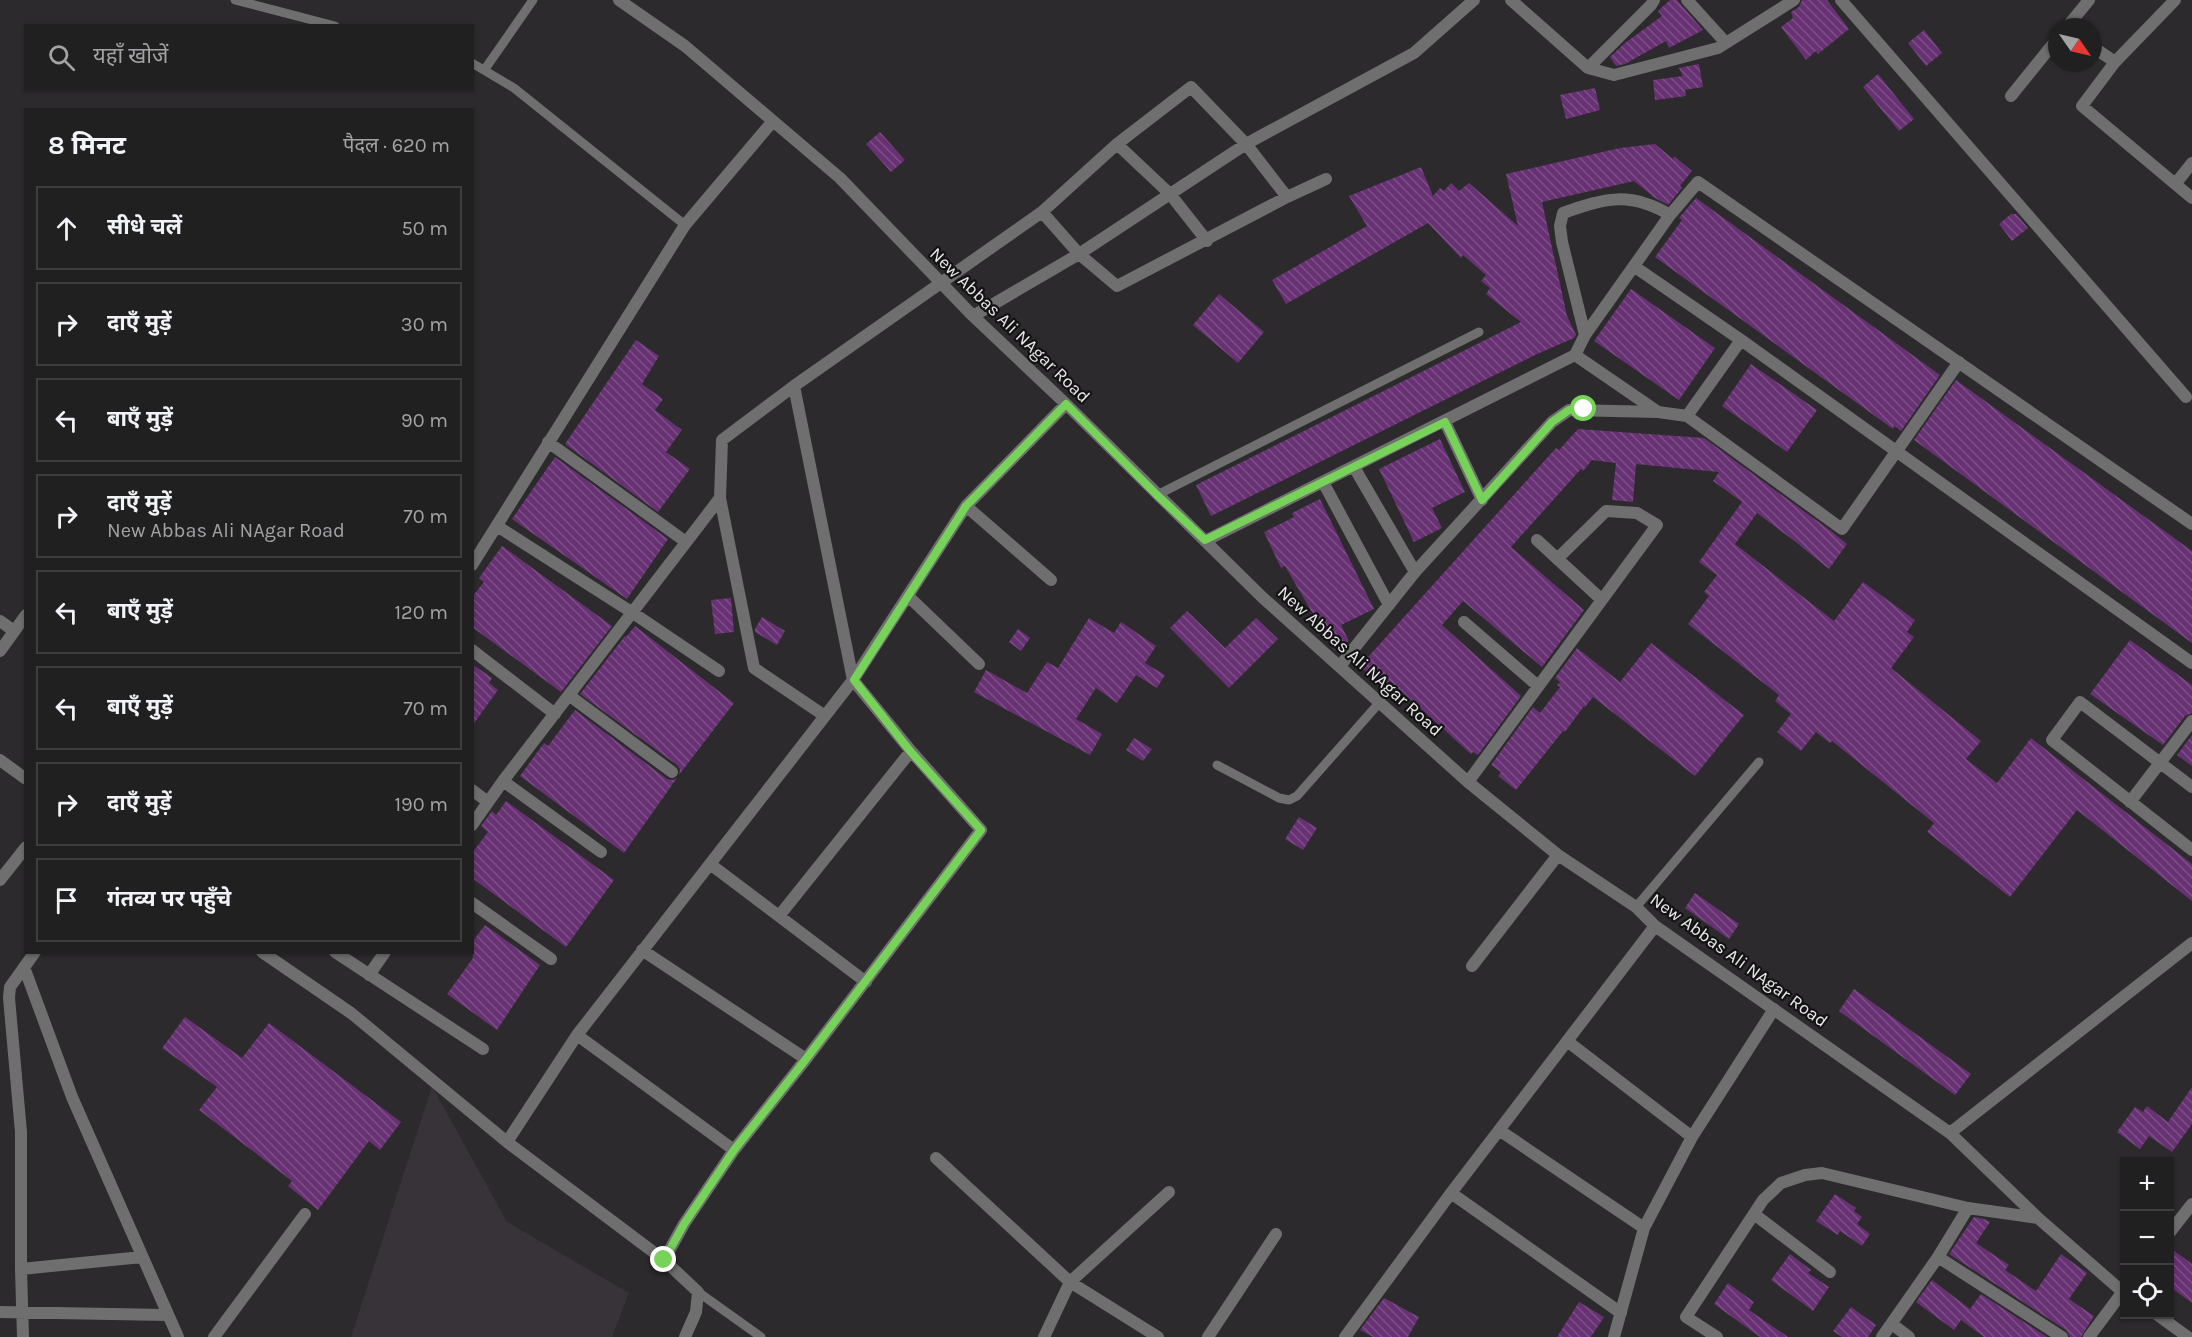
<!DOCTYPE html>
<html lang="hi">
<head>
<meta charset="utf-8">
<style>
  :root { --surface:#212021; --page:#29282a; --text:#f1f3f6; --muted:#a2a3a5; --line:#3e3e3f }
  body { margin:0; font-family:Karla,"Noto Sans Devanagari",sans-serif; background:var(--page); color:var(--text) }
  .controls { position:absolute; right:18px; bottom:18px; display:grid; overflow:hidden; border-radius:0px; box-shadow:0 2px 4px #0004 }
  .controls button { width:54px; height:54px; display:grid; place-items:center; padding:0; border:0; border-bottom:2px solid var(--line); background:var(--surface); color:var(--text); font:30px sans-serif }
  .compass { position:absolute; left:2048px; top:18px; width:54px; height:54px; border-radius:50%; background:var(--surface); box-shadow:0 2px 4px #0004; rotate:124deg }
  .stop { position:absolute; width:18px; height:18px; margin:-14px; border:4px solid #77d259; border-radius:50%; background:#fff }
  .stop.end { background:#77d259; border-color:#fff; box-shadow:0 2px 6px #0008 }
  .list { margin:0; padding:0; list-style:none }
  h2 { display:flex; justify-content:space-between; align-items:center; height:78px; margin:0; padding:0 24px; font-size:26px }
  h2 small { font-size:20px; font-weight:400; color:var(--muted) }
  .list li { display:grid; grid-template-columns:39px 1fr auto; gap:18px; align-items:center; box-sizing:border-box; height:84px; margin:0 12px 12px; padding:0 12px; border:2px solid var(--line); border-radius:0px }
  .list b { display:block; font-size:22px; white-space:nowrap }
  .list p { margin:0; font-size:20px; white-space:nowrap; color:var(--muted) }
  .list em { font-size:20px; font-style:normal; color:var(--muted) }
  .icon { flex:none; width:33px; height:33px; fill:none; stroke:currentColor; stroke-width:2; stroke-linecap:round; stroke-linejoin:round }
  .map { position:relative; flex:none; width:2192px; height:1337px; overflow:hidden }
  .search { position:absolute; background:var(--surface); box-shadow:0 2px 4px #0004; left:24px; top:24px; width:450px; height:66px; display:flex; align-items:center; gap:15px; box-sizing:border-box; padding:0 21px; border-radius:0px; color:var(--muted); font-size:22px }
  .panel { position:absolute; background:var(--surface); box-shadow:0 2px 4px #0004; left:24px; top:108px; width:450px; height:846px; border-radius:0px }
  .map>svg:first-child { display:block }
  .built { fill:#383239 }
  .building { fill:url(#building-back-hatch) }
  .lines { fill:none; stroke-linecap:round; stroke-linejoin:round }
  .service { stroke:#706f70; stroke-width:9 }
  .minor { stroke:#706f70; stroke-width:12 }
  .route { stroke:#77d259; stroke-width:8 }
  .labels { text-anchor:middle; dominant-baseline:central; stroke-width:4.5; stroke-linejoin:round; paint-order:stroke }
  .street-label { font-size:18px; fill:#eae8ea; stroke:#141314 }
</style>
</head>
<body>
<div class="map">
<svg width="2192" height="1337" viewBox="0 0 2192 1337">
  <defs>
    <pattern id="building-back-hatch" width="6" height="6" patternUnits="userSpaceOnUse" patternTransform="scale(1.5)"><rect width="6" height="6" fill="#673173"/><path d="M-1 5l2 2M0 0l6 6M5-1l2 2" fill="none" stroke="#7d4f87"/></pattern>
  </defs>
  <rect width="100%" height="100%" fill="#2c2a2c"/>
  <path class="built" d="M432,1086l75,136 122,71 -17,44h-261z"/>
  <path class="building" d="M1670,0h7l26,30 -34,18 -3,-7 -41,23 -9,2 -6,-9 15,-14 37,-27 -4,-5z
    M1802,0h25l22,29 -31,25 -2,-3 -10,9 -25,-33 12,-9 -2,-6 8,-5z
    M1924,30l18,23 -16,13 -18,-23z
    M1699,64l4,23 -18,3 1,6 -31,4 -2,-20 30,-4 -4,-8z
    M1878,74l36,45 -15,12 -36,-44z
    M1595,88l5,22 -34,9 -6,-24z
    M880,132l25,28 -14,12 -25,-28z
    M1655,144l18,15 1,-3 18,15 -12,15 2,2 -14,17 -13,-7 -21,-17 -92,21 25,114 9,19 -2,3 -39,17 -324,161 -15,-31 325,-163 -35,-28 4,-6 -9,-7 5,-6 -23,-20 -2,3 -33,-35 -142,81 -14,-24 95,-54 -18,-30 72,-29 12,29 7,-8 4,3 7,-8 8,8 10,-8 49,43 -12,-52 114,-26z
    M1696,198l244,177 -39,56 -7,-5 -1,3 -238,-172 27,-37 -3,-2z
    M2011,214h5l12,14 -16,13 -13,-17z
    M1631,289l84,59 -36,52 -85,-59z
    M1219,294l45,38 -26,31 -45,-38z
    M636,340l23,16 -17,28 21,15 -8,11 27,20 -16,22 24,17 -32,43 -93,-68z
    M1751,364l66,46 -30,42 -65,-46z
    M1956,380l236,171v92l-278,-203z
    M1578,429l126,9 127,93 16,13 -18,25 -32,-26 -40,-30 -22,31 99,77 29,-39 52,38 -8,12 7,5 -23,31 90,73 -15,18 31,24 34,-45 161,126v37l-115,-91 -67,87 -83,-65 7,-9 -102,-82 -2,2 -14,-11 -15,19 -24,-19 14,-18 -16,-13 4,-6 -91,-71 21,-28 -5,-4 13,-17 -18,-13 43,-60 -29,-21 6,-9 -83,-8 -3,38 -21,-2 4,-37 -24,-3 -9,11 -2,-2 -70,78 73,63 -42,57 -79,-66 -21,24 79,71 -43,59 -5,-3 -2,2 -81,-73 -6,7 -24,-22 196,-218 3,2z
    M1440,439l25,53 -33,16 10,20 -28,14 -35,-73z
    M555,457l113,82 -41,60 -115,-80z
    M1320,499l54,110 -33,16 8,16 -15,9 -49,-84 -4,2 -17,-36 30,-15 -2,-4z
    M502,546l110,80 -51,66 -89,-65v-30l12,-15 -5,-4z
    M731,598l3,34 -19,2 -4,-34z
    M1187,611l38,37 31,-30 22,21 -49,49 -59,-60z
    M762,617l23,14 -8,14 -22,-13v-3z
    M1089,618l25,15 7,-11 35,24 -11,17 20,12 -8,13 -21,-13 -19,28 -21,-15 -20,31 26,15 -12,21 -116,-63 12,-22 41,23 20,-31 11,6z
    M635,626l99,77 -55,72 1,-6 -3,-4 -97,-71 45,-58 1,1z
    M1018,629l12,9 -9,13 -12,-9z
    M2130,640l62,45v28l-7,3 -22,29 -73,-51z
    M1651,643l93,72 -49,61 -102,-79 -8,10 -1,-1 -19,26 -2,-1 -47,59 -18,-14 3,-4 -10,-7 42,-58 7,6 20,-26 -3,-2 3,-3 -5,-4 22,-30 43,34z
    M472,664l20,14 -3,5 9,7 -26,36z
    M575,710l92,69 5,1 5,-2 -53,75 -104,-77 24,-33 4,3z
    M2192,735v31l-15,-11z
    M1134,738l18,11 -9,12 -17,-11z
    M506,801l108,79 -48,67 -94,-69v-25l16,-21 -7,-6 11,-15 4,4z
    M1299,817l18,11 -14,22 -18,-11z
    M1695,893l44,31 -10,15 -44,-31z
    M485,925l55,40 -43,65 -50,-36 26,-36 -1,-16z
    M1854,989l117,85 -16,21 -116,-84z
    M185,1017l57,41 27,-35 132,99 -21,28 -11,-9 -51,69 -30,-24 4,-5 -93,-71 18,-23 -55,-39z
    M2192,1087v37l-20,28 -23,-16 -9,13 -23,-17 18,-25 8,5 4,-6 21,16z
    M1835,1194l21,14 -2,3 8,6 -5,7 13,10 -8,12 -22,-15 -2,4 -22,-14z
    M1974,1217l10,2 6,3 -14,21 33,22 -4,5 31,21 25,-37 26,19 -18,26 25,17 -13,21h-11l-4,-7 -117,-76z
    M2169,1247l23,17v39l-23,-17z
    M1790,1254l21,16 -3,3 21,14 -16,24 -42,-31z
    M1932,1280l38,29 11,-15 66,43h-63l-23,-17 -7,10 -38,-28z
    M1728,1283l26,19 -5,8 39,27h-28l-46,-33z
    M1384,1298l35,19 -11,20h-35l-13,-7z
    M1579,1302l25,15 -13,20h-34z
    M1851,1307l25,18 -8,12h-26l-9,-6z"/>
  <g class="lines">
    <path class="service" d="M235,0l100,26
      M472,63l42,25 171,137
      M485,69l48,-69
      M1157,495l322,-163
      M1217,765l62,33 10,2 8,-4 83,-94
      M1636,907l123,-145
      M698,1292l63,45"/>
    <path class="minor" d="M619,0l66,46 155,132 133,138 93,88 196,193 206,185 90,73 78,52 19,19 295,207 88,85 86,75
      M1511,0l77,68 26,7 104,-27 76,-48
      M1687,0l39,43
      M1841,0l345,397
      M2175,0l-60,62 -33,44 110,92
      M2067,27l22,-27
      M2093,47l22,15
      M1588,68l63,-63 3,-5
      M2011,96l46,-57
      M1117,144l53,50 37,47
      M2176,183l16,-20
      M1042,212l37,42 38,32 170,-89 39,-18
      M1635,267l106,73 451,323
      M973,316l106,-62 167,-110 168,-91 60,-53
      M1585,335l-23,-93 -2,-16 3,-13c42,-15 67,-22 107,2
      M1575,355l10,-20 85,-120 28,-33 494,342
      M1687,416l54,-76
      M1445,422l37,78
      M548,442l138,100
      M1354,467l61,105
      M1323,482l66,123
      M966,506l85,74
      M497,526l136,87 86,58
      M1537,540l65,60
      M1205,541l370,-186 83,57 29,4 155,113 117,-167
      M472,565l213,-340 88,-104
      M908,596l71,68
      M0,621l14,10
      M1464,622l74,64
      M472,650l83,64
      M0,651l26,-36
      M1340,666l75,-94 137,-150 17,-12 89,2
      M570,696l102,76
      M825,716l-71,-48 -34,-170 2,-58 72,-54 248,-174 75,-68 74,-57 55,57 41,53
      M0,760l26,19
      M503,781l98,71
      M1468,782l189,-257 -20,-12 -31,-2 -49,48
      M2192,787l-112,-85 -28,38 140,110
      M472,790l16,12
      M2130,802l62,-81
      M472,825l31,-44 217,-283
      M710,864l156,118
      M0,880l26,-33
      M472,903l79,56
      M779,916l132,-165
      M642,950l164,109
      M262,952l89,61 156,129 157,118 34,32 -2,20 -11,25
      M335,952l148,97
      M1472,966l86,-111
      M24,967l48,130 106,240
      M369,975l16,-23
      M577,1035l157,115
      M1567,1041l125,96
      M1499,1130l145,98
      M1950,1133l242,-190
      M507,1142l70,-107 276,-355 113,-174 100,-102
      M936,1158l134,124 88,55
      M1451,1193l170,120
      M1754,1214l76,58
      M2170,1232l22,-28
      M1938,1257l124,80
      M664,1260l20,-36 50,-74 72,-91 175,-229 -70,-79 -58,-71 -59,-294
      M21,1269l121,-12
      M0,1312l167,3
      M2156,1314l32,23
      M1892,1324l17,13
      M23,1337l-2,-68v-137l-12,-134 1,-11 25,-35
      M214,1337l91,-123
      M1044,1337l26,-55 99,-90
      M1208,1337l68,-103
      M1345,1337l106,-144 204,-267
      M1614,1337l30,-109 48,-91 82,-128
      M1717,1337l-31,-20 77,-117 18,-17 24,-8 17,-2 146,35 70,10
      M1882,1337l56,-80 30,-49
      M2089,1337l35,-47"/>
  </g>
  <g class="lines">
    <path class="route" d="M664,1260l20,-36 50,-74 72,-91 175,-229 -71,-79 -56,-71 112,-174 100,-102 91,91 48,45 240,-118 37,78 70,-78 17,-12 15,-1"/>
  </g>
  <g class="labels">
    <g class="street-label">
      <text transform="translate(1010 325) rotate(44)">New Abbas Ali NAgar Road</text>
      <text transform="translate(1360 661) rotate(42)">New Abbas Ali NAgar Road</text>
      <text transform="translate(1739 960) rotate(36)">New Abbas Ali NAgar Road</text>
    </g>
  </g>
</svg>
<div class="controls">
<button>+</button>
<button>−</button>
<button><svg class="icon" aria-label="locate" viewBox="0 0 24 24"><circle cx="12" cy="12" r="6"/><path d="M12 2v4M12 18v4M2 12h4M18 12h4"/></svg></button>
</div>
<svg class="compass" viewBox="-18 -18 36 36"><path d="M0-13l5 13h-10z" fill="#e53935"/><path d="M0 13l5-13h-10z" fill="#a2a3a5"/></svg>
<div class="stop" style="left:1584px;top:409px"></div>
<div class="stop end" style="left:664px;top:1260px"></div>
<div class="search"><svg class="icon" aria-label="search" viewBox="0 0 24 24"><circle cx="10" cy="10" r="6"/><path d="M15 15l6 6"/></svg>यहाँ खोजें</div>
<section class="panel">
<h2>8 मिनट<small>पैदल · 620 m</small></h2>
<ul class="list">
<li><svg class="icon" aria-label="ahead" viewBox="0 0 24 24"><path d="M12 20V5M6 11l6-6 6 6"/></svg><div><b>सीधे चलें</b></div><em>50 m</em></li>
<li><svg class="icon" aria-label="right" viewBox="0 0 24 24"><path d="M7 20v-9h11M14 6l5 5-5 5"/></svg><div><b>दाएँ मुड़ें</b></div><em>30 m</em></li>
<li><svg class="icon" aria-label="left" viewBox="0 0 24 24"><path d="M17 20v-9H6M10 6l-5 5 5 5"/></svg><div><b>बाएँ मुड़ें</b></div><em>90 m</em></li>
<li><svg class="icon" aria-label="right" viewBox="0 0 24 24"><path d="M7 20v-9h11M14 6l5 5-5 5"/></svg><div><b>दाएँ मुड़ें</b><p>New Abbas Ali NAgar Road</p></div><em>70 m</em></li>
<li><svg class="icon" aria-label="left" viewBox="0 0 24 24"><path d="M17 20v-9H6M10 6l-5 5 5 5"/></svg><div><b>बाएँ मुड़ें</b></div><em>120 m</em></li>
<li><svg class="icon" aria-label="left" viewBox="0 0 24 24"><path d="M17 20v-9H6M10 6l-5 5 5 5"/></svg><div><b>बाएँ मुड़ें</b></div><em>70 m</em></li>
<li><svg class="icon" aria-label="right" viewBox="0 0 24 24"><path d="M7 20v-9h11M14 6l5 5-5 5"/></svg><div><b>दाएँ मुड़ें</b></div><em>190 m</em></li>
<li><svg class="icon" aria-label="arrive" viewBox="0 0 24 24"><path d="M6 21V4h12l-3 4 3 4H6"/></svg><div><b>गंतव्य पर पहुँचे</b></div></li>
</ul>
</section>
</div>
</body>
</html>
